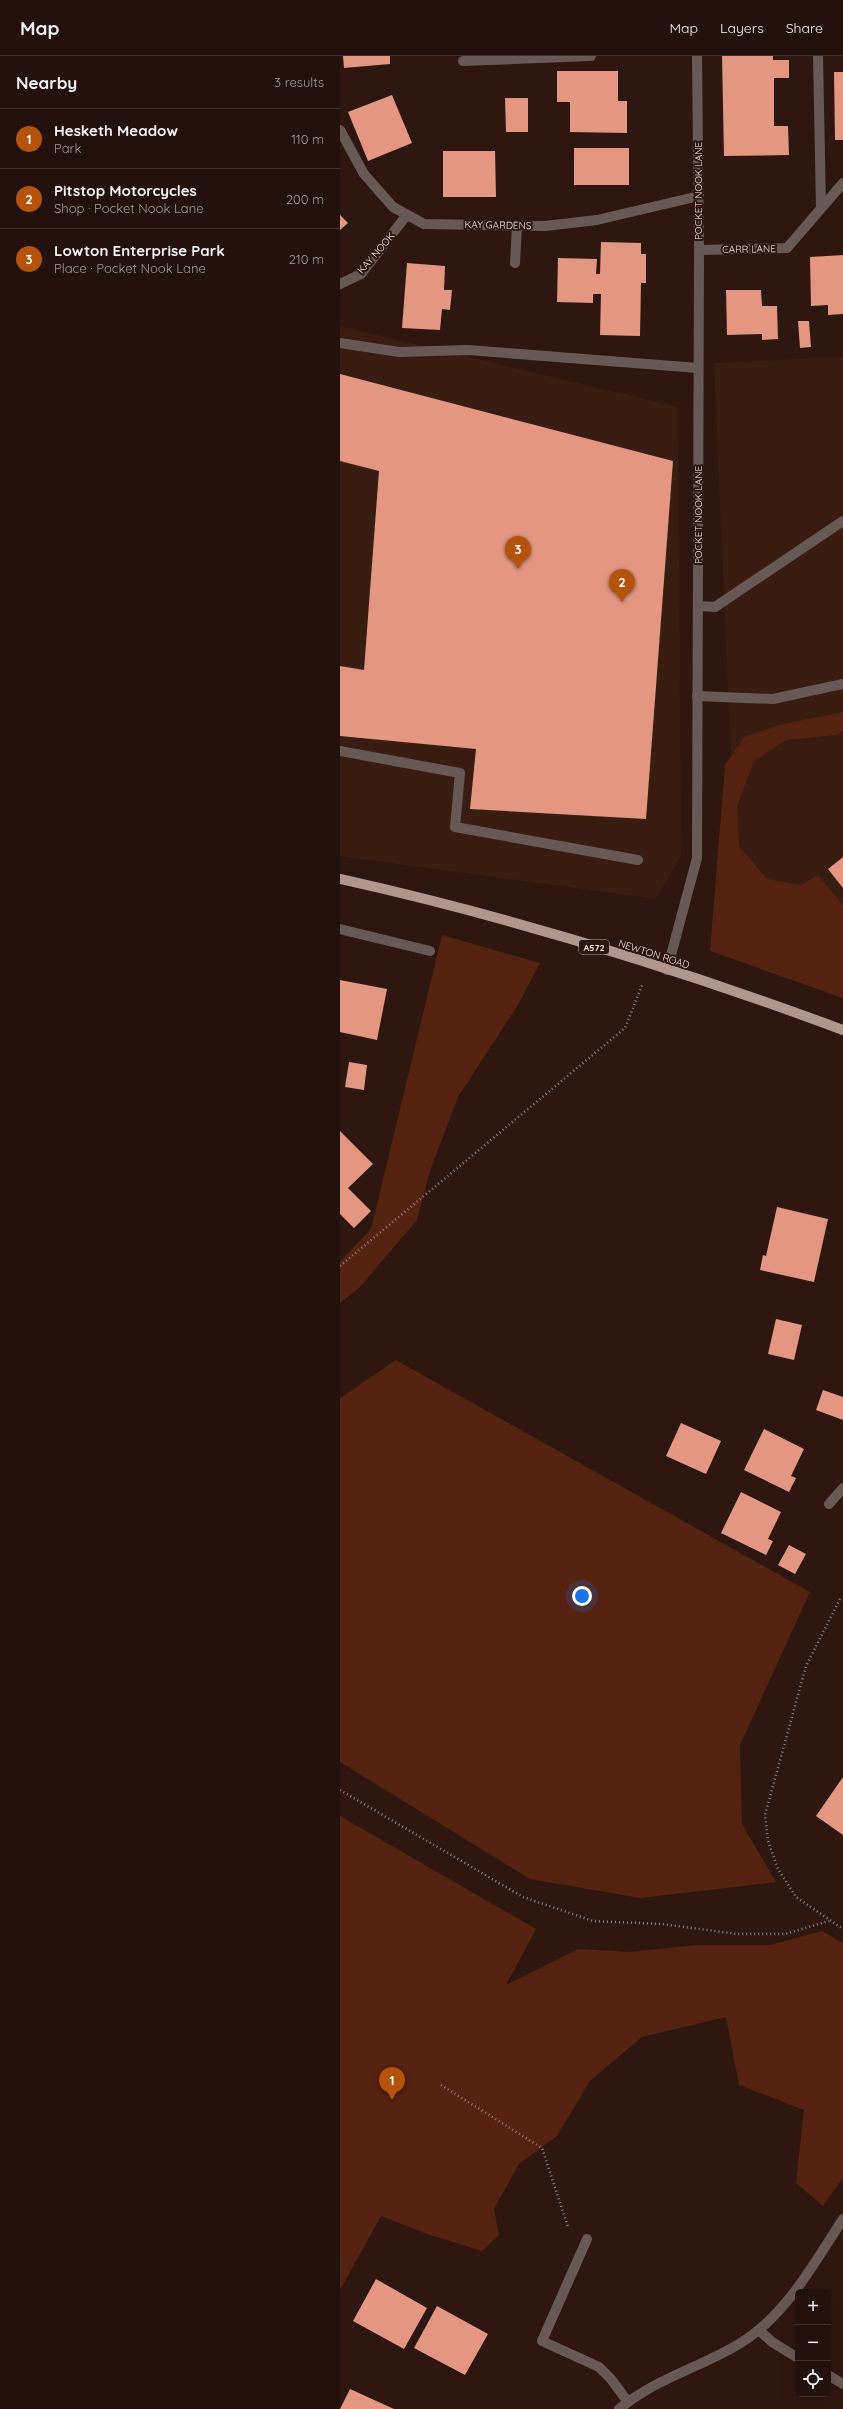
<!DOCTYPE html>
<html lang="en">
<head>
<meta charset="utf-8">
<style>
  :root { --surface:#22110c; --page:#2e1f1a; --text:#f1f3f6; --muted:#a29d9d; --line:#3f312d; --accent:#b45309 }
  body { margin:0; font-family:Quicksand,sans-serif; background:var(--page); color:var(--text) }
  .controls { position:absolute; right:12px; bottom:12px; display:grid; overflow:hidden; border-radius:6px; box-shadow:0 4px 16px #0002 }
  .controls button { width:36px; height:36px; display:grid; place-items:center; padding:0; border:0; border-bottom:1px solid var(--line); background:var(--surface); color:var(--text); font:20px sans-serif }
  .you { position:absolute; left:242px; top:1540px; width:14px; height:14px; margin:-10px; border:3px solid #fff; border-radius:50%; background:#1a73e8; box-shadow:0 0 0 6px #1a73e833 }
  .badge { display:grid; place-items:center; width:26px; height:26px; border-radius:50%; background:var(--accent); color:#fff; font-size:13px; font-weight:700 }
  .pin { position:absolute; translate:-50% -33px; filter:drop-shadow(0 1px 2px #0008) }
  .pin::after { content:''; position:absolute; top:21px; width:14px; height:12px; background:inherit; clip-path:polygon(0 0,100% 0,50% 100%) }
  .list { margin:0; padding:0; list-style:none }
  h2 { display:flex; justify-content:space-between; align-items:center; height:52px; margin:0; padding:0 16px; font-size:17px }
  h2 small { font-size:13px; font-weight:400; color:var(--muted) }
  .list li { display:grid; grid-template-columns:26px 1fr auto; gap:12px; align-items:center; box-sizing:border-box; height:60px; padding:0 16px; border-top:1px solid var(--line) }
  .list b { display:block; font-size:15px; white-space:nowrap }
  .list p { margin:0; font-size:13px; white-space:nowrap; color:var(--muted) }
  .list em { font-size:13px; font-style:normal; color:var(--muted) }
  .icon { flex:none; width:22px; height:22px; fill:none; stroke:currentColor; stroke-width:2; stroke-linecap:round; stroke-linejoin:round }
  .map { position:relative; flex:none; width:503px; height:2353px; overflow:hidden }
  header { display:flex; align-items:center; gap:24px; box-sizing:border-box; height:56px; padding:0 20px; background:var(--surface); border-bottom:1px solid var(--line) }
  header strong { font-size:19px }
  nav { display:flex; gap:22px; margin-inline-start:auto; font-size:14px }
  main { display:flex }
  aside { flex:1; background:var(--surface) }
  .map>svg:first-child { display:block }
  .built { fill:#391c12 }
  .green { fill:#562212 }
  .building { fill:#e39780 }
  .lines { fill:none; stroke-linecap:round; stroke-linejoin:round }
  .path { stroke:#94807a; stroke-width:2.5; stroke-dasharray:1 3; stroke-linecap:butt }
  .service { stroke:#675a56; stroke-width:10 }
  .minor { stroke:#675a56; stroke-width:10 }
  .primary { stroke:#b1968e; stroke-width:10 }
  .labels { text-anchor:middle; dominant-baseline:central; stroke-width:4; stroke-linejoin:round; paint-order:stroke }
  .shield { fill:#2e1710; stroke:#b8a5a0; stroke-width:1 }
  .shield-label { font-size:9px; font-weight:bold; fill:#f3e2dd }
  .street-label { font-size:10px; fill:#f3e2dd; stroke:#2e1710 }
</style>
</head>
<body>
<header>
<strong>Map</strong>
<nav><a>Map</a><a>Layers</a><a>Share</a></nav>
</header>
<main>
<aside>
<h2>Nearby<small>3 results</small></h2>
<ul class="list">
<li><span class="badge">1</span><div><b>Hesketh Meadow</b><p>Park</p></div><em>110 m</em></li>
<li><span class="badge">2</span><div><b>Pitstop Motorcycles</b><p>Shop · Pocket Nook Lane</p></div><em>200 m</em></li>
<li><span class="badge">3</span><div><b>Lowton Enterprise Park</b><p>Place · Pocket Nook Lane</p></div><em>210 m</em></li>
</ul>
</aside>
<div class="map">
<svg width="503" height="2353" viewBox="0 0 503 2353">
  <rect width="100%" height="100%" fill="#2e1710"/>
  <path class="built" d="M0,270l338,81 3,449 -25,43 -316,-43z
    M503,301v600l-107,-86 -22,-508z"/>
  <path class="green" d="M503,656v19l-7,4 -50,5 -32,21 -17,45 2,40 28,33 34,6 17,-10 25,30v93l-133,-47 15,-186 19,-28 39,-13z
    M102,879l98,28 -22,42 -60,92 -28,74 -13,49 -57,67 -20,16v-41l31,-33z
    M56,1304l414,232 -70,153 2,79 34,58 -136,16 -110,-19 -190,-117v-364z
    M0,1760l196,113 -30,56 72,-36 52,3 67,-7h73l52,-14 21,12v235l-20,28 -27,-23 8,-73 -65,-25 -13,-68 -84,20 -52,44 -33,55 -38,28 -25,45 5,26 -17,16 -55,-17 -46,-18 -41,74z"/>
  <path class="building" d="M3,0h47v8l-46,4z
    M382,0h51v4h16v18h-15v48h14l1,29 -65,1z
    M217,15h61v30h9v32l-57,-1v-30h-13z
    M494,16h9v68h-8z
    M52,39l20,48 -44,18 -20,-49z
    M165,42h23v34h-22z
    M234,92h55v37h-55z
    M103,95h52l1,46h-53z
    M0,159l8,8 -8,7z
    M261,186l40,1v11h5v29h-5l-1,53 -40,-1 1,-41h-8v9l-36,-1 1,-44 39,1 -1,15h4z
    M503,199v59l-15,1v-10l-17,1 -1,-49z
    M67,207l38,3 -1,24h8l-2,20 -8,-1 -2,21 -38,-2z
    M386,234h35l1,16h15l1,33 -16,1v-6l-35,1z
    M458,265h11l2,26 -11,1z
    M0,318l333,87 -27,358 -176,-10 6,-60 -136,-13v-70l24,4 15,-199 -39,-10z
    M503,801v31l-15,-19z
    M0,924l47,9 -10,51 -37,-8z
    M9,1006l18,3 -3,25 -19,-3z
    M0,1075l33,33 -25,24 23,23 -17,17 -14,-14z
    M437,1151l51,12 -14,63 -54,-12 3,-15 3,1z
    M436,1263l26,6 -8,35 -26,-6z
    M483,1334l20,7v23l-27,-10z
    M341,1367l40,18 -15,33 -40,-18z
    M424,1373l40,20 -13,27 5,2 -7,14 -45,-22z
    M401,1436l40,20 -13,27 5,2 -7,14 -45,-22z
    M449,1489l17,9 -11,20 -17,-9z
    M503,1721v58l-27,-19z
    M36,2223l51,29 -23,41 -51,-28z
    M97,2250l51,28 -23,41 -51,-27z
    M10,2333l44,20h-54z"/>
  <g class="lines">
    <path class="path" d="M0,1210l285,-238 18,-45
      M500,1543l-34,67 -41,149 3,26 10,28 18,28 47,32
      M0,1734l183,107 70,24 69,3 75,10h48l44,-13
      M101,2029l101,63 26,79"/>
    <path class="service" d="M478,0l3,152
      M175,207l2,-37
      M0,287l59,9 69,-2 230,18
      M358,550l17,1 128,-86
      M357,640l76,3 70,-15
      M0,695l120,22 -5,54 183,33
      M489,1448l14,-16
      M247,2183l-45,102 57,26 12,12 17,23"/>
    <path class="minor" d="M123,5l128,-5
      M0,74l24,44 29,33 31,17 121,2 52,-6 102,-24
      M359,194l88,-2 56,-65
      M0,228l21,-10 45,-58
      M0,873l90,22
      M327,914l30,-112 2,-608 -2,-194
      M419,2274l13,12 26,16
      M488,2319l15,9
      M279,2353c38,-31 80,-41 120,-65 47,-28 75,-81 104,-125"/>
    <path class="primary" d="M0,823c171,38 339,90 503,151"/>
  </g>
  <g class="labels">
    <rect class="shield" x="239" y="884" width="30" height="14" rx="3"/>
    <g class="shield-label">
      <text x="254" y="891">A572</text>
    </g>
    <g class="street-label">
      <text transform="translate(358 135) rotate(-90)">POCKET NOOK LANE</text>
      <text transform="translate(158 169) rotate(1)">KAY GARDENS</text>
      <text transform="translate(409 193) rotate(-1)">CARR LANE</text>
      <text transform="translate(36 197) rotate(-49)">KAY NOOK</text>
      <text transform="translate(358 459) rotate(-90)">POCKET NOOK LANE</text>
      <text transform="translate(314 898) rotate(18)">NEWTON ROAD</text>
    </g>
  </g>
</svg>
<div class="controls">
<button>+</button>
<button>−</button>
<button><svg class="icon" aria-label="locate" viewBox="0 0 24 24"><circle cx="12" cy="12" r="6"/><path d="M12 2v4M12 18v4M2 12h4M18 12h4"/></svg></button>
</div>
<div class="you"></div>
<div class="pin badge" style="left:52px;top:2044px">1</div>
<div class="pin badge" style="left:282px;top:546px">2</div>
<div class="pin badge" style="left:178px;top:513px">3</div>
</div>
</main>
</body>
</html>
